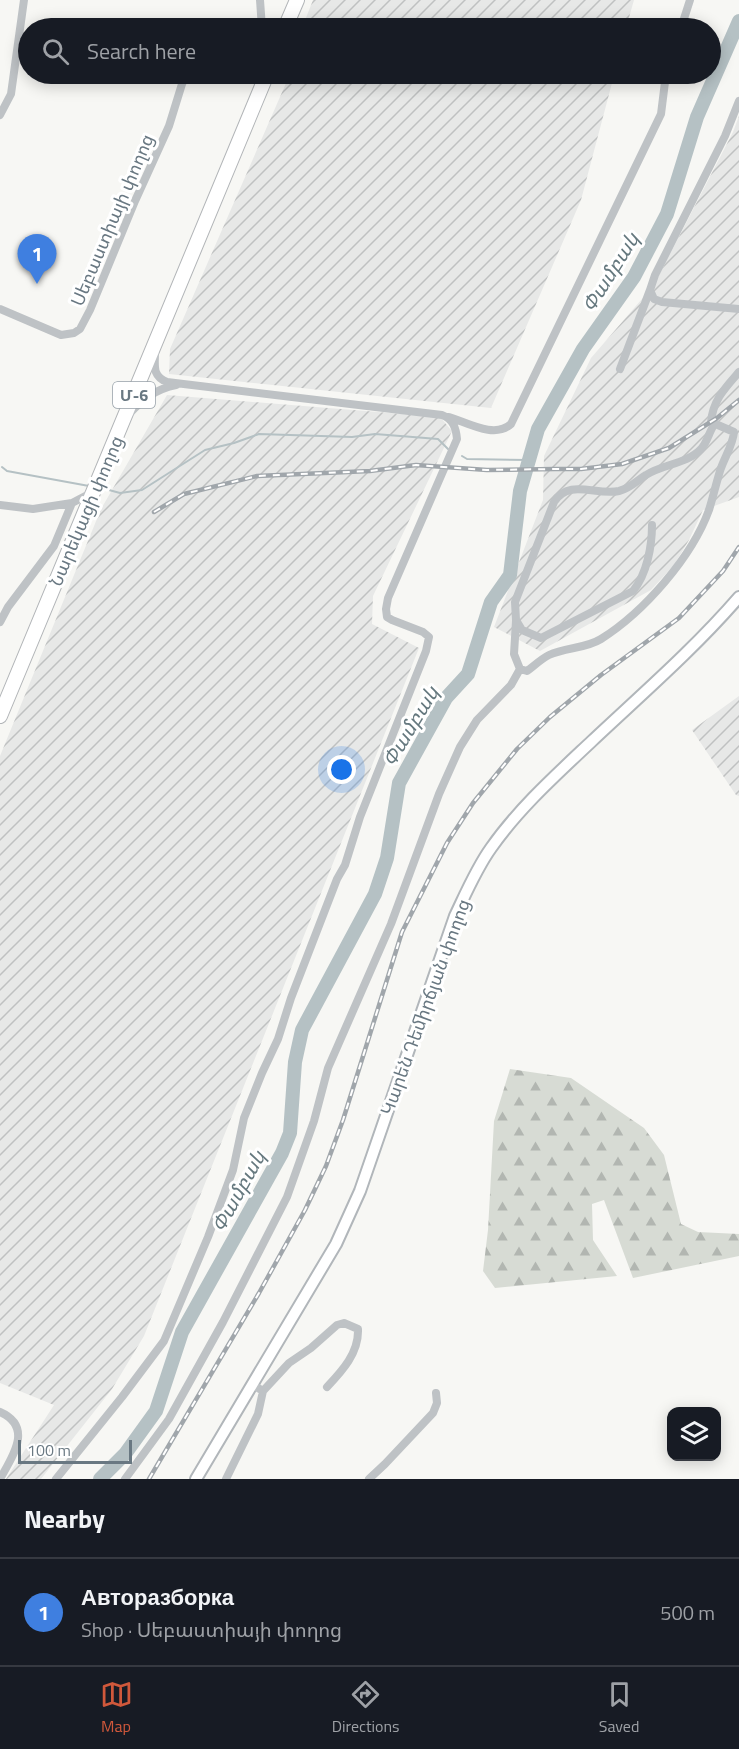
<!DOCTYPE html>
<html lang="en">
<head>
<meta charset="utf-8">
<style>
  :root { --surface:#171b24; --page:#20242c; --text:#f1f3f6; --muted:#9ea1a6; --line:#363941; --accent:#d0583b }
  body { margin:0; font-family:"Titillium Web","Noto Sans Armenian",sans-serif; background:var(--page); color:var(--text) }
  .controls { position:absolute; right:18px; bottom:18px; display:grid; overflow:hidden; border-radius:12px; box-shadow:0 3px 15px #0003 }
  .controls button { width:54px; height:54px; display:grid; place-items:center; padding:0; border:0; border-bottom:2px solid var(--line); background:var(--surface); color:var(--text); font:30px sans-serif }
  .scale { position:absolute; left:18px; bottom:15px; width:114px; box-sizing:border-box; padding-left:6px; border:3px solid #697882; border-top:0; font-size:16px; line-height:21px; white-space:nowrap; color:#697882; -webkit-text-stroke:4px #fff; paint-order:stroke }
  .you { position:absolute; left:342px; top:770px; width:21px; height:21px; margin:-15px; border:4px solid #fff; border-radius:50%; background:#1a73e8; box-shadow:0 0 0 9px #1a73e833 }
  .badge { display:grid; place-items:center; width:39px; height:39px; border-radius:50%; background:var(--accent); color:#fff; font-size:20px; font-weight:700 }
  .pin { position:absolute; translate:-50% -50px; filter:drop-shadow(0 2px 3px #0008) }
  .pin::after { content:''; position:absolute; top:32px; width:21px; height:18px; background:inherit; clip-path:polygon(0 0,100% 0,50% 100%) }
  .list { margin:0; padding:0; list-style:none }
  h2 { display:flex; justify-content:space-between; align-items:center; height:78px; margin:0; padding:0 24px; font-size:26px }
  h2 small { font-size:20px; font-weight:400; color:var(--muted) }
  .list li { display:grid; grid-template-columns:39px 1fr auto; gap:18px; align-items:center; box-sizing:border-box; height:108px; padding:0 24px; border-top:2px solid var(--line) }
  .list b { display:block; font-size:22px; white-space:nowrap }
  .list p { margin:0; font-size:20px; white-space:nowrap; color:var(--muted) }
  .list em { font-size:20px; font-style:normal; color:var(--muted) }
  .icon { flex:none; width:33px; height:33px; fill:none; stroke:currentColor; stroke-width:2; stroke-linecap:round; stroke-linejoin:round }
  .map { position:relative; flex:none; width:739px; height:1479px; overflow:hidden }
  .search { position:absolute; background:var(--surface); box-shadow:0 3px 15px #0003; left:18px; right:18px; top:18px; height:66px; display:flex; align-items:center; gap:15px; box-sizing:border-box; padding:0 21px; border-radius:33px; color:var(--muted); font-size:22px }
  .sheet { height:186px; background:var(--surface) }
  nav { display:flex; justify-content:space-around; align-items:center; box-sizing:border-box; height:84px; border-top:2px solid var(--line); background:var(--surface); font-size:16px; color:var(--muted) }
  nav a { display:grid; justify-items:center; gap:3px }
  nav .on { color:var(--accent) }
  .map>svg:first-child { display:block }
  .industrial { fill:url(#industrial-furrows) }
  .forest { fill:url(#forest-firs) }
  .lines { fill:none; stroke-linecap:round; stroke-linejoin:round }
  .stream { stroke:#b5c1c4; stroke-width:2 }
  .river { stroke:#b5c1c4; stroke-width:14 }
  .secondary-casing { stroke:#b1b6ba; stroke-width:14 }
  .trunk-casing { stroke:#b2b5b8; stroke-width:16 }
  .minor { stroke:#bec2c5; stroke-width:8 }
  .secondary { stroke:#fff; stroke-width:10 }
  .trunk { stroke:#fff; stroke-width:14 }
  .rail-casing { stroke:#a0a6ab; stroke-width:4.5 }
  .rail { stroke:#fff; stroke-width:2; stroke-dasharray:7; stroke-linecap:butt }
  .labels { text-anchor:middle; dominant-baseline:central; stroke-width:6; stroke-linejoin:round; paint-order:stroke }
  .shield { fill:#fff; stroke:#96a0a8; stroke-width:1.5 }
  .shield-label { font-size:16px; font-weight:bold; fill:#697882 }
  .street-label { font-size:18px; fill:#697882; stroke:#fff }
  .water-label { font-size:20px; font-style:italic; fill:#65787e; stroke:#fff }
</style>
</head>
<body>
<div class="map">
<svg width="739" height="1479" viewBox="0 0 739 1479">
  <defs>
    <pattern id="industrial-furrows" width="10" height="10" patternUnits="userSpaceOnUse" patternTransform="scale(1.5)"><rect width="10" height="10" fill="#e7e8e7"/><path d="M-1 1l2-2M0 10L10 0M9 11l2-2" fill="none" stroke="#bfc1c1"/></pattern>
    <pattern id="forest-firs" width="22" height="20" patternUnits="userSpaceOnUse" patternTransform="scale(1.5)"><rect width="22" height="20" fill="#d7dbd4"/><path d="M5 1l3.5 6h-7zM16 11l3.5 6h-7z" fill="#b2b6b1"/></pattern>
  </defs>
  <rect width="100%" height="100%" fill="#f7f7f4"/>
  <path class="industrial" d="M313,0h321l-8,28h-324z
    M290,74h212l110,9 -31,117 -90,208 -322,-34 1,-25z
    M739,116v381l-36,13 -14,30 -15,25 -23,25 -111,61 -46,-24 49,-127 1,-44 47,-98 63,-73 79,-153z
    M167,395l273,22 12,14 -79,165 -1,28 47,24 -275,688 -32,53 -71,90h-35l48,-74 -54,-22v-627l101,-247z
    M739,696v100l-3,-1 -44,-65z"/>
  <path class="forest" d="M510,1069l61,9 73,50 20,27 17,69 17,8 41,2v22l-106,22 -29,-78 -12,4 1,36 24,36 -122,12 -12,-17 5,-41 6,-109z"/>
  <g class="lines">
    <path class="stream" d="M462,456l5,3 62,1
      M2,467l5,4 82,15
      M109,490l11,3 22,-3 63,-40 29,-7 25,-9 93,3 23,-3 63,5 10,10"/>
    <path class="river" d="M100,1479l25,-25 31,-43 26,-79 100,-179 8,-20 5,-71 7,-32 73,-136 12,-36 12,-75 47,-85 22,-24 23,-72 19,-27 10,-84 18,-62 45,-80 51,-72 33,-63 30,-97 42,-96"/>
    <g class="secondary-casing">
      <path id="secondary" d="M196,1479l140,-235 24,-53 95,-275c11,-23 21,-47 36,-68 28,-40 66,-74 101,-107 50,-47 102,-92 147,-144"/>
    </g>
    <g class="trunk-casing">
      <path id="trunk" d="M285,28l12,-28
        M0,716l267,-642"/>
    </g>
    <path class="minor" d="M260,0l2,28
      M681,28l9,-28
      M739,101l-14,35 -70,139 -5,15 4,9 8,3 77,7
      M0,115l11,-21 13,-94
      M0,309l61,26 13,-2 6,-4 10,-19 45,-109 34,-75 13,-42 5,-10
      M620,369l30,-79
      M129,414c14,-15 27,-25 47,-29
      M449,417c19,6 46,22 62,7l150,-310 5,-40
      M0,505l33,4 39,-6
      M652,525c0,21 -5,49 -19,66l-92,47 -19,-8 -6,-10 -1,-18 39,-100c15,-24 42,-6 65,-11 12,-3 17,-10 27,-16 17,-11 41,-11 55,-26 6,-6 8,-17 13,-24
      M516,621l-2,33 6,15 7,2c7,-5 14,-12 22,-16 17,-8 36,-6 52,-16 43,-27 91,-82 108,-129 4,-13 7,-26 11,-39 4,-13 13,-26 14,-39l-23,-10c2,-22 14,-34 28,-50
      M0,622l8,-15 46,-61 18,-43 21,-11
      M263,1391l26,-28 22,-15 26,-23 7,-2 14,6c1,24 -16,42 -31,58
      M0,1412c34,15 12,45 0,67
      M56,1479l66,-82 42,-56 44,-104 25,-67 11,-52 18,-45 16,-34 13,-41 46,-119 8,-14 15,-48 66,-166 3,-14 -6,-5 -31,-12 -5,-3 -1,-8 2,-11 69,-159c-1,-11 -4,-20 -15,-24l-275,-33c-15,-6 -12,-16 -12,-29
      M125,1479l44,-60 54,-97 64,-125 27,-76 14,-53 63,-144 48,-130 21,-47 17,-27 34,-35 9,-16
      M226,1479l32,-65 5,-23 -10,-6
      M369,1479l16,-15 48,-51 4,-10 -1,-10"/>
    <use href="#secondary" class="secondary"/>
    <use href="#trunk" class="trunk"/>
    <g class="rail-casing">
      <path id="rail" d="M154,512l30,-18 73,-18 113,-5 46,-6 71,5 68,-1h26l41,-5 47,-16 48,-30 22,-18
        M149,1479l110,-186 46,-83 21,-44 17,-46 59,-188 45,-89 26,-40 44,-54 33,-32 51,-42 78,-57 44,-47 16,-24"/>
    </g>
    <use href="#rail" class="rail"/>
  </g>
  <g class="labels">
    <rect class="shield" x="113" y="382" width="42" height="26" rx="4.5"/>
    <g class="shield-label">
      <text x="134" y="395">Մ-6</text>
    </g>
    <g class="street-label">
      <text transform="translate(112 220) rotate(-67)">Սեբաստիայի փողոց</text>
      <text transform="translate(86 511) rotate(-67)">Նարեկացի փողոց</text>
      <text transform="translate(425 1007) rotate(-70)">Կարեն Դեմիրճյան փողոց</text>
    </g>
    <g class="water-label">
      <text transform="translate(610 272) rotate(-58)">Փամբակ</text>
      <text transform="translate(410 726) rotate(-59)">Փամբակ</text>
      <text transform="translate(238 1191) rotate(-61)">Փամբակ</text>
    </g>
  </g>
</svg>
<div class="controls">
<button><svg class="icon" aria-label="layers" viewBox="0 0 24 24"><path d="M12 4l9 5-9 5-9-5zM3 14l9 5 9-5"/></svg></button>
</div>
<div class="scale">100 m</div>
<div class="you"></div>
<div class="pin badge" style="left:37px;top:284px;background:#3f7fe0">1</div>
<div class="search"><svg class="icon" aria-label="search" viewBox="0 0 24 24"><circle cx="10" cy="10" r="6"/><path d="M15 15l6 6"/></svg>Search here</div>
</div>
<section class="sheet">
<h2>Nearby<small></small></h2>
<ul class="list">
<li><span class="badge" style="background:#3f7fe0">1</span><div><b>Авторазборка</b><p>Shop · Սեբաստիայի փողոց</p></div><em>500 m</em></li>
</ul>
</section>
<nav>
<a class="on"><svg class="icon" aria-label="map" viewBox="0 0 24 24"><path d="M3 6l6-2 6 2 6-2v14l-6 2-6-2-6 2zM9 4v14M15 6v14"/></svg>Map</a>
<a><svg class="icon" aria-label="directions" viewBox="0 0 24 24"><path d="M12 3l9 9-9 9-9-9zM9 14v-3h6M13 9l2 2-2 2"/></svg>Directions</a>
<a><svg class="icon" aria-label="saved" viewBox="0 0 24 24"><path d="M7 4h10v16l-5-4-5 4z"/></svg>Saved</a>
</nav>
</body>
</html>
